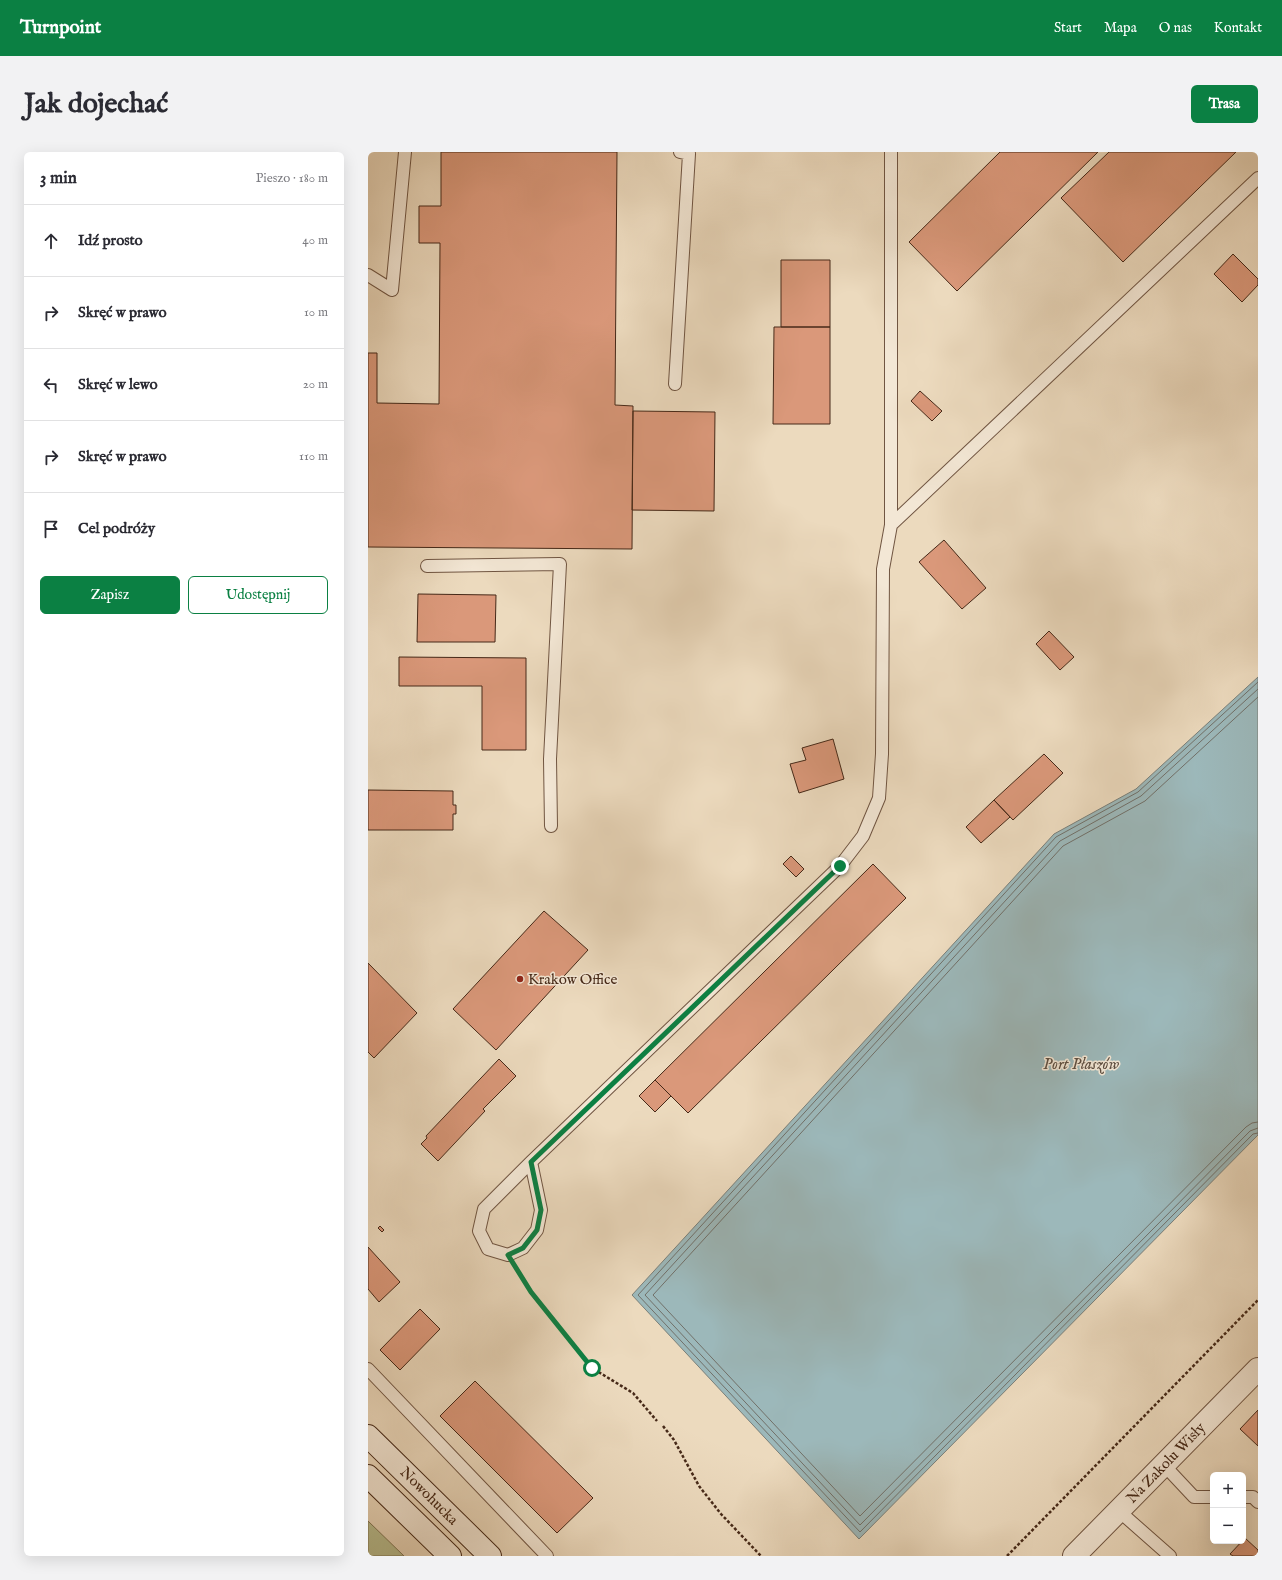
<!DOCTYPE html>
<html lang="pl">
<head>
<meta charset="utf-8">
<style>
  :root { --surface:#fff; --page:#f2f2f3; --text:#2b2b33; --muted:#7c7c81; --line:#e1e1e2; --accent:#0b8043 }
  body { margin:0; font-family:"IM FELL English",serif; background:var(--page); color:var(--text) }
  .controls { position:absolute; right:12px; bottom:12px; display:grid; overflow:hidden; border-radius:6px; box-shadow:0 4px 16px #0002 }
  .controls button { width:36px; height:36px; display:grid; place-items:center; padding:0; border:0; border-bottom:1px solid var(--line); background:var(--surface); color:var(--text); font:20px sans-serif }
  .stop { position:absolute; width:12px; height:12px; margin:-9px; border:3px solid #0b8043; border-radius:50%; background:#fff }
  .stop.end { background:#0b8043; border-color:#fff; box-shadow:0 1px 4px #0008 }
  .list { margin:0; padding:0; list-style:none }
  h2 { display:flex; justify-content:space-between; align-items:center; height:52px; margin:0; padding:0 16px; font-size:17px }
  h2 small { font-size:13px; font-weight:400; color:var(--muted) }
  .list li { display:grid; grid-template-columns:26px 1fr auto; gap:12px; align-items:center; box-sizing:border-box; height:72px; padding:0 16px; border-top:1px solid var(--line) }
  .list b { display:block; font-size:15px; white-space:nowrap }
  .list em { font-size:13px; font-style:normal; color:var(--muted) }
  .actions { display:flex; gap:8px; padding:12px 16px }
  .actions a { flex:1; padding:9px 0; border:1px solid var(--accent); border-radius:6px; text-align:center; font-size:14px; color:var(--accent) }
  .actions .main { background:var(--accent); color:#fff }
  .icon { flex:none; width:22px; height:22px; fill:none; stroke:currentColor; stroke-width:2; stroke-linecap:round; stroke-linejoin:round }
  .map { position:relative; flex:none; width:890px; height:1404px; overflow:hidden; border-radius:6px }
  header { display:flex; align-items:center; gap:24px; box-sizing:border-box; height:56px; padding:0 20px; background:var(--accent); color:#fff }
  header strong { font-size:19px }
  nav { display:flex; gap:22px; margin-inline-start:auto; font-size:14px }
  .intro { display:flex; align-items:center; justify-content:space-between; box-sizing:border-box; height:96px; padding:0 24px }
  h1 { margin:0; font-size:28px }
  .button { padding:10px 18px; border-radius:6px; background:var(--accent); color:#fff; font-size:14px; font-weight:700 }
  main { display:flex; gap:24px; padding:0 24px }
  aside { flex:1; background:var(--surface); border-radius:6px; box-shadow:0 4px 16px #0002 }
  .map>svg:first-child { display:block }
  .green { fill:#b8bf91; stroke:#7f7454 }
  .water { fill:#9cb8ba; stroke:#7a7f79 }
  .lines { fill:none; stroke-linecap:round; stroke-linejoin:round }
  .shore { stroke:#717069; stroke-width:1 }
  .building { fill:#da987a; stroke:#462918 }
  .lane-casing { stroke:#705542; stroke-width:14 }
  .street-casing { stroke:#705542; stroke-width:24 }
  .secondary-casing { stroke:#462918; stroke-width:24 }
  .path { stroke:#462918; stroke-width:2.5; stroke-dasharray:3 2; stroke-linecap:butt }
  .lane { stroke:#f3e7d5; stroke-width:12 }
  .street { stroke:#f3e7d5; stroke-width:22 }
  .secondary { stroke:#f3e7d5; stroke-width:22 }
  .route { stroke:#0b8043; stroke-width:5 }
  .poi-dot { fill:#8f2418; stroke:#f3e7d5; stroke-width:1.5 }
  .labels { text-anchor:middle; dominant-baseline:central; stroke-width:3; stroke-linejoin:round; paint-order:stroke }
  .poi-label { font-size:15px; fill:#462918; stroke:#f3e7d5; text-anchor:start }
  .street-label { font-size:15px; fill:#462918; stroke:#f3e7d5 }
  .water-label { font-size:16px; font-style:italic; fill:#5c4d40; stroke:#f3e7d5 }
</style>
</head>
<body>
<header>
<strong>Turnpoint</strong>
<nav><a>Start</a><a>Mapa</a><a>O nas</a><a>Kontakt</a></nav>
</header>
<div class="intro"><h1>Jak dojechać</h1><a class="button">Trasa</a></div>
<main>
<aside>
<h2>3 min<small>Pieszo · 180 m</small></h2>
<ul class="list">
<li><svg class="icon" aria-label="ahead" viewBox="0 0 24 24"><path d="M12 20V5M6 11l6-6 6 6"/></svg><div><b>Idź prosto</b></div><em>40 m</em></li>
<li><svg class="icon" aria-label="right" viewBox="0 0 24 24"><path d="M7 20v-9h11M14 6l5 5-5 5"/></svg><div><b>Skręć w prawo</b></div><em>10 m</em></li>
<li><svg class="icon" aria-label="left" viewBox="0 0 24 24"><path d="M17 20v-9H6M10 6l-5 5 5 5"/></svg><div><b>Skręć w lewo</b></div><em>20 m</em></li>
<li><svg class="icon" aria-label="right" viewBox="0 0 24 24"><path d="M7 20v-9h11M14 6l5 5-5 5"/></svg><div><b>Skręć w prawo</b></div><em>110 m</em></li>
<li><svg class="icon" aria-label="arrive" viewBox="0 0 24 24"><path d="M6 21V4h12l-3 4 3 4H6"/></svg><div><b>Cel podróży</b></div></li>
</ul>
<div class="actions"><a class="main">Zapisz</a><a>Udostępnij</a></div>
</aside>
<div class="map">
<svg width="890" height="1404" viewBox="0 0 890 1404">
  <rect width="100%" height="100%" fill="#ecdabe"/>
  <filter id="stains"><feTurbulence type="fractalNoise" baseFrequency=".005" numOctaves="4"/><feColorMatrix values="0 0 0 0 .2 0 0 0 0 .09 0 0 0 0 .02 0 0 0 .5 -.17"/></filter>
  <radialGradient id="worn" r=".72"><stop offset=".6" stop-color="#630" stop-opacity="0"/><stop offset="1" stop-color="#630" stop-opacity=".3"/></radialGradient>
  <path class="green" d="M0,1369l36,35h-36z"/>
  <path class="water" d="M890,525v458l-399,404 -227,-244 422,-461 82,-45z"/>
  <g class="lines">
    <path class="shore" d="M890,530l-120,110 -82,45 -418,458 222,237 393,-398 5,-1
      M890,537l-117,107 -81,45 -415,454 215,230 390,-394 8,-3
      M890,545l-113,104 -82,45 -410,449 207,221 386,-389 6,-4 6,-1"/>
  </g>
  <path class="building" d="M73,0h176l-2,253 18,1 -1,143 -264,-2v-194h9v50l62,1 1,-161h-21v-37h22z
    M632,0h98l-141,139 -48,-49z
    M741,0h127l-113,110 -62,-64z
    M865,102l25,25v6l-16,17 -28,-28z
    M413,108h49v67h-49z
    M406,175h56v97h-57z
    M552,239l22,20 -10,10 -21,-20z
    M265,259l82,1 -1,99 -82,-1z
    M576,388l42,48 -24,21 -43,-47z
    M50,442l78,1 -1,47h-78z
    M681,479l25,26 -14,13 -24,-26z
    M31,505l127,1v92h-44v-64h-83z
    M465,587l11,40 -45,14 -9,-29 16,-4 -4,-12z
    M676,602l19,19 -50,47 -19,-20z
    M0,638l85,1v14h3v9h-3v16h-85z
    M626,648l16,17 -29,26 -15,-16z
    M423,704l13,13 -8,8 -13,-13z
    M505,712l33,34 -218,215 -33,-33z
    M176,759l44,39 -92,100 -43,-41z
    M0,811l49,50 -43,45 -6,-6z
    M131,907l17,17 -33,33 2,2 -47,50 -17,-17 6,-6 -1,-2z
    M287,928l16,16 -16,16 -16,-16z
    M12,1074l4,4 -2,2 -4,-4z
    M0,1095l32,35 -21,20 -11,-13z
    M52,1157l20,20 -40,41 -20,-20z
    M107,1229l118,117 -36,35 -117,-117z
    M890,1258v36l-18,-17z
    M877,1386l13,12v6h-25l-3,-2z"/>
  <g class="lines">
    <g class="lane-casing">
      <path id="lane" d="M523,0v373
        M0,123l24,15 13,-138
        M307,232l14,-230 -9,-2
        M59,414l133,-2 -10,195 1,67
        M163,1010l10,48 -4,20 -14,18 -15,7 -20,-6 -9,-18 5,-22 47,-47 309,-296 23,-30 16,-38 3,-44 1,-185 8,-44 367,-347
        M0,1217l179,187
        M796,1313l30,32h19
        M875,1345h10l5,5
        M751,1359l51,45"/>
    </g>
    <g class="street-casing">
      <path id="street" d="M706,1404l184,-187"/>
    </g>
    <g class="secondary-casing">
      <path id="secondary" d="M0,1284l122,120
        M0,1324l82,80"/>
    </g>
    <path class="path" d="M150,1119l13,22 61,75 41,25 24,28
      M295,1274l11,14 25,46 22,28 40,42
      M639,1404l251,-256"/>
    <use href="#lane" class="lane"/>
    <use href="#street" class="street"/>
    <use href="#secondary" class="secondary"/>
  </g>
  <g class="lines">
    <path class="route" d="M224,1216l-61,-76 -23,-37 15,-7 14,-18 4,-20 -10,-48 309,-296"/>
  </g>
  <circle class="poi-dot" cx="152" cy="827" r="4"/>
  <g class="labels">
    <g class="poi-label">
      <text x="160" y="827">Krakow Office</text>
    </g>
    <g class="street-label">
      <text transform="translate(798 1311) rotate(-46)">Na Zakolu Wisły</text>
      <text transform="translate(61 1344) rotate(45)">Nowohucka</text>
    </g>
    <g class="water-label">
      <text x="713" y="913">Port Płaszów</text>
    </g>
  </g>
  <rect width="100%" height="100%" filter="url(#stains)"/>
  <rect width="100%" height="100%" fill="url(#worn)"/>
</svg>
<div class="controls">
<button>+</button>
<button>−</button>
</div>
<div class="stop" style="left:224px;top:1216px"></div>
<div class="stop end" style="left:472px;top:714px"></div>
</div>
</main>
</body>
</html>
